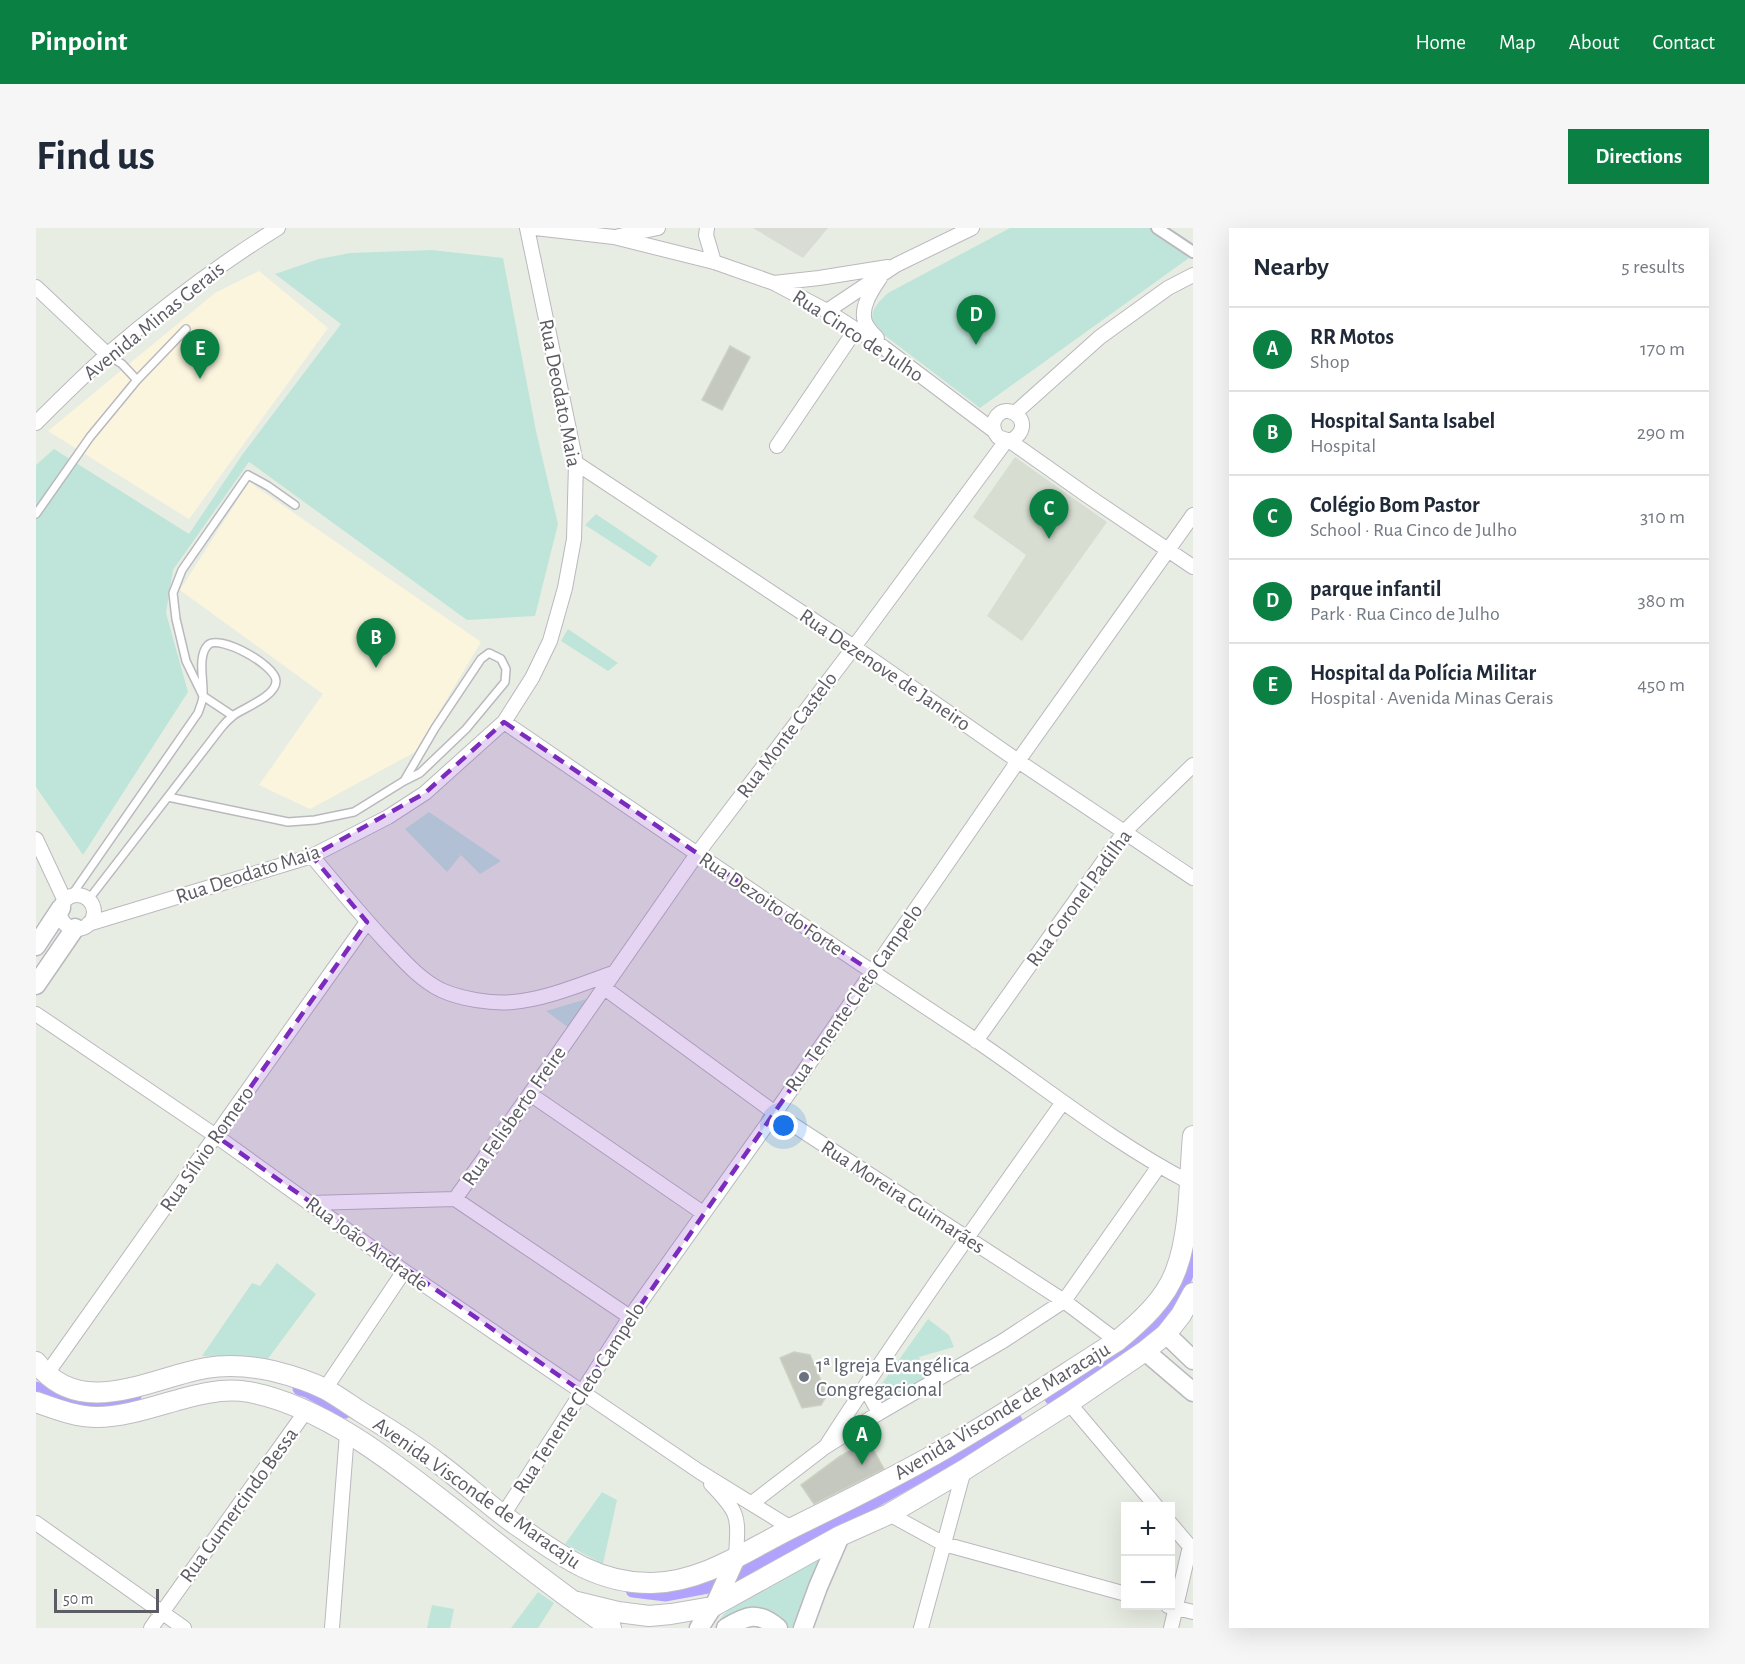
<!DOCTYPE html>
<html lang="en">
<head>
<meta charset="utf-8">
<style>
  :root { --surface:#fff; --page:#f6f6f7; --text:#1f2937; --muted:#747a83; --line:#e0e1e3; --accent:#0b8043 }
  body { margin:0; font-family:"Alegreya Sans",sans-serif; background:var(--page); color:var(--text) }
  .controls { position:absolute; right:18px; bottom:18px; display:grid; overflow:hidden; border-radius:0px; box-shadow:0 6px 24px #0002 }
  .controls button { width:54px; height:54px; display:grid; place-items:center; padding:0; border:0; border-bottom:2px solid var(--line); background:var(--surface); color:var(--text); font:30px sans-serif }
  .scale { position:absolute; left:18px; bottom:15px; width:105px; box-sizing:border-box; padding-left:6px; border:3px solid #5d5b63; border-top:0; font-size:16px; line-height:21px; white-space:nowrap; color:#5d5b63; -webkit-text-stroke:4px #fff; paint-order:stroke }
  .you { position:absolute; left:748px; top:898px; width:21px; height:21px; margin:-15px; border:4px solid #fff; border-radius:50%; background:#1a73e8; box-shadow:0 0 0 9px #1a73e833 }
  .badge { display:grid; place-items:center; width:39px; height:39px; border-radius:50%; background:var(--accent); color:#fff; font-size:20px; font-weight:700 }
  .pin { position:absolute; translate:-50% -50px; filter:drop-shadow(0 2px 3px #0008) }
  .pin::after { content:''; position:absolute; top:32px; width:21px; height:18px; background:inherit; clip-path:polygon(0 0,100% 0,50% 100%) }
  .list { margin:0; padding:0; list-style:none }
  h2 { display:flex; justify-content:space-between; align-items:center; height:78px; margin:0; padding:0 24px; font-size:26px }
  h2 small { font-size:20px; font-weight:400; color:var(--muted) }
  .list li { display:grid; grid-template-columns:39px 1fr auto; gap:18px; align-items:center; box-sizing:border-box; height:84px; padding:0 24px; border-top:2px solid var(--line) }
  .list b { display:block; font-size:22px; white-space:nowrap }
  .list p { margin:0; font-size:20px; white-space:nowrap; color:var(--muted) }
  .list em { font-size:20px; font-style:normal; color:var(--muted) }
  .map { position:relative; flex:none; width:1157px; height:1400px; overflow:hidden; border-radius:0px }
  header { display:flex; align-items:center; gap:36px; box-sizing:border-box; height:84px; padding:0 30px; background:var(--accent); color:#fff }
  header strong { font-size:28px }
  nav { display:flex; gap:33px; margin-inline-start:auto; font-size:21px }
  .intro { display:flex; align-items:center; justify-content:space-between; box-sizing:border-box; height:144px; padding:0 36px }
  h1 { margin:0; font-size:42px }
  .button { padding:15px 27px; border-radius:0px; background:var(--accent); color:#fff; font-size:21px; font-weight:700 }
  main { display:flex; gap:36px; padding:0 36px }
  aside { flex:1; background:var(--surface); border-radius:0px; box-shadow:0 6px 24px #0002 }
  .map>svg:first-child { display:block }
  .industrial { fill:#d9dcd5 }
  .education { fill:#d7ddd1 }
  .medical { fill:#fbf5de }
  .green { fill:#bfe5da }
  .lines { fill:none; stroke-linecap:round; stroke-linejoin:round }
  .canal { stroke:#b1a2fe; stroke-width:15 }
  .building { fill:#c5c8bf; stroke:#cbd2c1; stroke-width:1.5 }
  .service-casing { stroke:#bab8bf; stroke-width:10 }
  .pedestrian-casing { stroke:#bab8bf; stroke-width:14 }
  .minor-casing { stroke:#bab8bf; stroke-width:16 }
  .tertiary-casing { stroke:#bab8bf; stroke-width:21 }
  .secondary-casing { stroke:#bebbc4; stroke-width:22 }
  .service { stroke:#fff; stroke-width:7 }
  .pedestrian { stroke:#fff; stroke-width:10 }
  .minor { stroke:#fff; stroke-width:14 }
  .tertiary { stroke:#fff; stroke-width:18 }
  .secondary { stroke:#fff; stroke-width:20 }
  .marked { fill:#7b2cbf; fill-opacity:0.2; stroke:#7b2cbf; stroke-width:4.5; stroke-dasharray:12 8; stroke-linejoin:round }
  .worship-dot { fill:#6b7280; stroke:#fff; stroke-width:2 }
  .labels { text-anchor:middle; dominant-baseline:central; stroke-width:4.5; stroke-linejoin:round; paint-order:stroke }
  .street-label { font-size:21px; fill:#5d5b63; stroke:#fff }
  .worship-label { font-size:21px; fill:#5b616d; stroke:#fff; text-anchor:start }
</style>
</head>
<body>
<header>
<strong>Pinpoint</strong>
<nav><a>Home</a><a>Map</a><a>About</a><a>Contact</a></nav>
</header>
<div class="intro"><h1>Find us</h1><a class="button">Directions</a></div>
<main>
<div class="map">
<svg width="1157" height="1400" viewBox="0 0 1157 1400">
  <rect width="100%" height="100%" fill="#e8ede3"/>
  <path class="industrial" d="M717,0h75l-25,30z"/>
  <path class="education" d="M979,229l92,65 -85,119 -35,-25 39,-61 -53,-38z"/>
  <path class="medical" d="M223,43l69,57 -139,191 -141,-88 167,-138z
    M213,254l232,160 -66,110 -105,57 -51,-24 64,-91 -143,-104z"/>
  <path class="green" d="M974,0h140l39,30 -209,150 -105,-80c-8,-15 2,-25 13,-35z
    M396,22l71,8 33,173 22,93 -23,92 -68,4 -218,-158 -76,108 -7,43 22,79 -105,163 -47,-68v-322l18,-16 135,85 53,-79 99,-131 -66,-50 44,-15 31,-6z
    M560,286l62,42 -8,11 -65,-42z
    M532,401l50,34 -10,8 -47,-30z
    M393,584l72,49 -21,13 -19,-19 -14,17 -42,-43z
    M554,770l-21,30 -23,-17z
    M241,1035l39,31 -49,66 -65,-4 50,-73 8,3z
    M892,1091l21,16 5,12 -35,10 8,22 -42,23 -7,-13z
    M566,1264l15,8 -14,64 -38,-20z
    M796,1324l-20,26 -20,50h-9l-2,-4h-59l-3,-3 4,-6 14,-12z
    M502,1364l16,11 -16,25h-27z
    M396,1377l22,4 -4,19h-23z"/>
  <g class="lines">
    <path class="canal" d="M264,1160l7,2 38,21
      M0,1161l33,15 43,-2 22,-6
      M1016,1170l103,-67 23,-35 10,-27 3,-27
      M597,1362l33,4 43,-8 40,-17 80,-43 186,-105"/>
  </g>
  <path class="building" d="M694,118l20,11 -28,53 -20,-10z
    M758,1124l16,3 17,40 -6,10 -19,3 -22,-50z
    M832,1212l16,29 -70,35 -13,-19 38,-28z"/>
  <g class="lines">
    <g class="service-casing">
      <path id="service" d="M101,152l49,-51
        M0,286l54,-77 47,-57 -15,-16 -14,-9
        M197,488l-30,-20 -17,-35 -10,-42 -3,-26 9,-23 66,-95 20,11 27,19
        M132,569l120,25 27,-2 39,-8 50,-31 16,-8 46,-44 39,-47 1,-13 -5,-10 -12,-6 -8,6 -46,69 -31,53
        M35,668l127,-183c2,-6 5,-12 5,-18 1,-14 -6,-39 5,-50 11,-11 68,20 68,36 0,15 -30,26 -42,34 -5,4 -9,8 -13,13l-132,171"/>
    </g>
    <g class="pedestrian-casing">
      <path id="pedestrian" d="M1121,0l36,24"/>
    </g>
    <g class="minor-casing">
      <path id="minor" d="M499,0l79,9 100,25 60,21 53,28 56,36 110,83
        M671,0l-1,7 8,27
        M583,8l39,-8
        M738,55l45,-5 69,-11
        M0,59l72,68
        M791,83l69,-46 76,-37
        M841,110c-4,-4 -10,-10 -12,-16 -5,-15 7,-32 15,-44
        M979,185l85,-76 68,-49 25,-13
        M0,195c24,-24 48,-48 73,-70 54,-46 109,-88 169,-125
        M974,213c30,-16 -4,-44 -15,-22 -4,7 -1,13 3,18l12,4 75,53 108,73
        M741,218l79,-117
        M540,235l278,184 164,114 175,117
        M468,494c156,107 312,213 470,317 71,48 138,103 215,143
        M0,611l29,62
        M276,628c24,29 48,58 74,86 17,18 33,37 55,48 20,9 50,14 72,12 34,-3 68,-18 100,-29
        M24 684a17 17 0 1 1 34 0a17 17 0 1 1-34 0Z
        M52,696l224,-68 76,-39 37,-24 79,-71 28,-44 18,-37 15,-53 9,-49 2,-76 -49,-235
        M567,759l172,126 289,188 53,40
        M0,786l180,122 188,135 296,201 91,56
        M940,813l149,-210 68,-66
        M494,866l173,119
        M419,971l75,-105 167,-240 157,-207 152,-206
        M419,971l175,118
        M274,975l145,-4
        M10,1147l321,-453
        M829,1159l14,26
        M289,1161l79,-118
        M1033,1175l87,103
        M792,1215c75,-116 155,-228 235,-341
        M675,1256c30,31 27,32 25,74
        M716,1275l73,-56 54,-34 124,-72 61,-40 95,-135
        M853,1286l55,30 182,50
        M467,1287l127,-198 145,-204 243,-352 175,-246
        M0,1295l148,105
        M1134,1295l23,27
        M1132,1378l25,6
        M115,1400l155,-217
        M296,1400l15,-195
        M885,1400l43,-158
        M1135,1400l19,-82"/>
    </g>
    <g class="tertiary-casing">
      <path id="tertiary" d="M0,718l25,-38
        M0,757l39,-57
        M1130,1106l27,26
        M1109,1123l48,41
        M663,1400l18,-28 19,-42
        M690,1400c21,-13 32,-17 52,0
        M767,1400l15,-41 22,-51"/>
    </g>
    <g class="secondary-casing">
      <path id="secondary" d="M0,1134c44,59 114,16 170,6 23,-4 45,-2 67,3 16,4 38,11 52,18 13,7 25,16 36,23 26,16 53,32 77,51 26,19 50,42 77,61 43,30 82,60 137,59 52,-1 97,-34 142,-56 51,-25 102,-50 152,-79 58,-33 114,-71 171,-107 23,-19 49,-42 59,-71 15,-40 13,-91 17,-134
        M0,1174c20,7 40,15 61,15 50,0 104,-34 152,-25 79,15 155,79 217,127 47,37 95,75 145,109
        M537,1373l45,11 31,4 22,-2 41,-7 128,-71 49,-22 75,-44 105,-67 76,-52 21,-17 15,-19 12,-22"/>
    </g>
    <use href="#service" class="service"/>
    <use href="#pedestrian" class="pedestrian"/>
    <use href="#minor" class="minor"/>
    <use href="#tertiary" class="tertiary"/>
    <use href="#secondary" class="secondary"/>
  </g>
  <path class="marked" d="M468,494l368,250 -291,419 -365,-255 151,-214 -55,-66 113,-63z"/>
  <circle class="worship-dot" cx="768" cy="1149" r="6"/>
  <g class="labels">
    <g class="street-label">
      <text transform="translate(118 93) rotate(-39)">Avenida Minas Gerais</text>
      <text transform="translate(822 108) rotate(33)">Rua Cinco de Julho</text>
      <text transform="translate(524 165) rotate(79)">Rua Deodato Maia</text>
      <text transform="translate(849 442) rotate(34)">Rua Dezenove de Janeiro</text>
      <text transform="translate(751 507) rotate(-53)">Rua Monte Castelo</text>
      <text transform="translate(212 646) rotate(-18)">Rua Deodato Maia</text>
      <text transform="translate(1043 670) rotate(-54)">Rua Coronel Padilha</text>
      <text transform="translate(735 676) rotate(34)">Rua Dezoito do Forte</text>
      <text transform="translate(818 770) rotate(-55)">Rua Tenente Cleto Campelo</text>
      <text transform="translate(478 888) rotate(-55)">Rua Felisberto Freire</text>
      <text transform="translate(171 921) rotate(-55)">Rua Sílvio Romero</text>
      <text transform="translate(867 969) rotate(33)">Rua Moreira Guimarães</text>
      <text transform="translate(331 1016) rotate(36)">Rua João Andrade</text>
      <text transform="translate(543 1170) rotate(-57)">Rua Tenente Cleto Campelo</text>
      <text transform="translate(966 1183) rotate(-31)">Avenida Visconde de Maracaju</text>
      <text transform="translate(441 1265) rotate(35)">Avenida Visconde de Maracaju</text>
      <text transform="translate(203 1277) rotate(-54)">Rua Gumercindo Bessa</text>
    </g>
    <g class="worship-label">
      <text x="780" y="1137">1ª Igreja Evangélica<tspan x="780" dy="24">Congregacional</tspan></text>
    </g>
  </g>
</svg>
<div class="controls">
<button>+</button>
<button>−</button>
</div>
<div class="scale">50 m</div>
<div class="you"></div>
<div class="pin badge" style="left:826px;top:1237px">A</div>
<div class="pin badge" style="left:340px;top:440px">B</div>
<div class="pin badge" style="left:1013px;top:311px">C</div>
<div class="pin badge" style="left:940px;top:117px">D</div>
<div class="pin badge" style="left:164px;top:151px">E</div>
</div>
<aside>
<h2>Nearby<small>5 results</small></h2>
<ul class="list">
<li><span class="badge">A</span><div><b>RR Motos</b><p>Shop</p></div><em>170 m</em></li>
<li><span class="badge">B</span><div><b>Hospital Santa Isabel</b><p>Hospital</p></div><em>290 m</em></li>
<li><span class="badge">C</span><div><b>Colégio Bom Pastor</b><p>School · Rua Cinco de Julho</p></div><em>310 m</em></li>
<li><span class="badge">D</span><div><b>parque infantil</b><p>Park · Rua Cinco de Julho</p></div><em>380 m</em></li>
<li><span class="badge">E</span><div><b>Hospital da Polícia Militar</b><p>Hospital · Avenida Minas Gerais</p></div><em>450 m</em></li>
</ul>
</aside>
</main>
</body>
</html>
